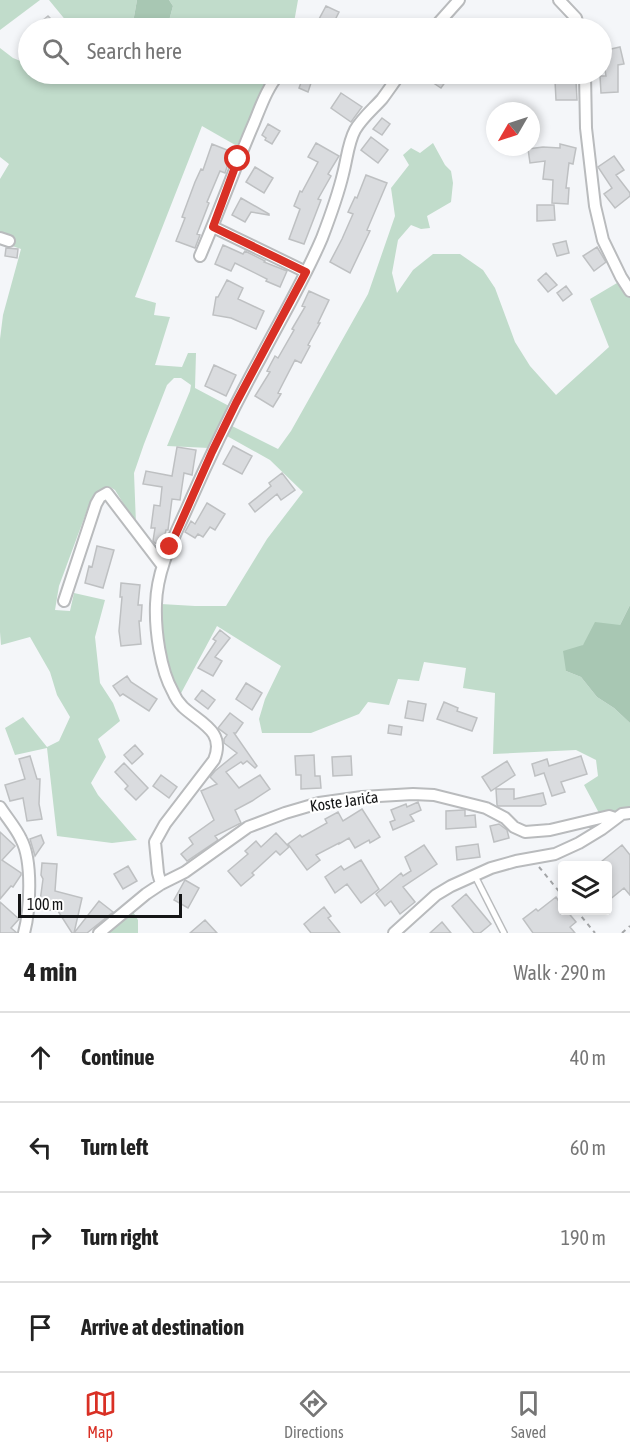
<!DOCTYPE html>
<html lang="en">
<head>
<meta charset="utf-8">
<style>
  :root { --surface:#fff; --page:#f6f6f6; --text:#222; --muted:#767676; --line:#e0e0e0; --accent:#d93025 }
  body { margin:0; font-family:"Asap Condensed",sans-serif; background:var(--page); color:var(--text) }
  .controls { position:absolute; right:18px; bottom:18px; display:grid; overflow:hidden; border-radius:6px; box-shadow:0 3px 9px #0003 }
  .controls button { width:54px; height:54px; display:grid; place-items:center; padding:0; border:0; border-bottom:2px solid var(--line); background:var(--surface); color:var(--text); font:30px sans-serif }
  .compass { position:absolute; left:486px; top:102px; width:54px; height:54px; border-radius:50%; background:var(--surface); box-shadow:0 3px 9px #0003; rotate:231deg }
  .scale { position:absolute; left:18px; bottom:15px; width:164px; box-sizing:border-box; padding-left:6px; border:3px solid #141516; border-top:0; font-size:16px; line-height:21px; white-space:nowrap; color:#141516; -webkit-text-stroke:4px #fff; paint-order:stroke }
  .stop { position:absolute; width:18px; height:18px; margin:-14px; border:4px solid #d93025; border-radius:50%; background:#fff }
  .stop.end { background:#d93025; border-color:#fff; box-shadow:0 2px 6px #0008 }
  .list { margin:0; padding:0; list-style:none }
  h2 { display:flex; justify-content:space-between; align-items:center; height:78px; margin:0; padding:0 24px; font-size:26px }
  h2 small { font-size:20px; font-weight:400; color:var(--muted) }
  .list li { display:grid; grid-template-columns:39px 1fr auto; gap:18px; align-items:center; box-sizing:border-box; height:90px; padding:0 24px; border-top:2px solid var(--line) }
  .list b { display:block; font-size:22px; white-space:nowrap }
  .list em { font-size:20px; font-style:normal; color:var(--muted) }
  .icon { flex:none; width:33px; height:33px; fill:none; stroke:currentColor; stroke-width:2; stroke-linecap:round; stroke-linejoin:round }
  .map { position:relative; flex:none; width:630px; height:933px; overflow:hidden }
  .search { position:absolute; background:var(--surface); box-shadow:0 3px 9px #0003; left:18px; right:18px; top:18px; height:66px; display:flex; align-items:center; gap:15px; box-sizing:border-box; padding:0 21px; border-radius:33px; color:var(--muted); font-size:22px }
  .sheet { height:438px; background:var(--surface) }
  nav { display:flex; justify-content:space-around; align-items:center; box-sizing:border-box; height:84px; border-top:2px solid var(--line); background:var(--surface); font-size:16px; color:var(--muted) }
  nav a { display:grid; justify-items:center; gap:3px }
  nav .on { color:var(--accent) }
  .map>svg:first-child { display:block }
  .green { fill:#c1dccb }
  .forest { fill:#a8c7b3 }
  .building { fill:#dadcdf; stroke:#bec0c2; stroke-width:1.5 }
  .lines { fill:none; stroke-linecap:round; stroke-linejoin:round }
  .lane-casing { stroke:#b9bbbd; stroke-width:8 }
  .street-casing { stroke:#b9bbbd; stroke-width:14 }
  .path { stroke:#a3a5a7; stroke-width:2; stroke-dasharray:4.5 4.5; stroke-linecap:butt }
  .lane { stroke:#fff; stroke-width:5 }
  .street { stroke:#fff; stroke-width:10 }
  .route { stroke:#d93025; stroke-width:8 }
  .labels { text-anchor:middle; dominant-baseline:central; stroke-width:4.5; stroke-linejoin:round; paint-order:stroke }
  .street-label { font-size:16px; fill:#141516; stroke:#fff }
</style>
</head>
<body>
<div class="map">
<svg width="630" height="933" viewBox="0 0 630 933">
  <rect width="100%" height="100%" fill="#f4f6f9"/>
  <path class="green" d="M0,0h40l-40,30z
    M49,0h88l-5,28h-60z
    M169,0h129l-5,28h-126l6,-22z
    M0,48l13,10 15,6v10h240l-3,13 -28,59 -35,-20 -67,171 21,6 -2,12 16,2 -15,48 27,2 6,-14h8l-1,35 34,18 -20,42 -42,-2 23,-55 1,-6 -10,-7h-7l-7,7 -23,59 -10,29 2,51 -21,-34 -5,-3 -11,6 -10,12 -30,81 -4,24 15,1 4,-18 31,7 -10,37 5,46 13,20 7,18 -22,18 8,18 -15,26 7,12 39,45 -25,3 -55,-7 -10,-88 -32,7 -10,-27 18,-11 24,30 12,-6 11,-24 -13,-22 -7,-23 -20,-35 -29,8 -1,-13v-293l3,-24 18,-66 -9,-3 2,-8 -14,-5v-54l9,-15 -9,-7z
    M433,143l12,22 6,6 2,12 -2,19 -24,14 3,12 -9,1 -10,-4 -13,15 -6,33 5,20 16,-23 20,-16h27l23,16 12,18 20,54 15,24 26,29 53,-48 -19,-48 27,-16 13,15v307l-10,20 -37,20 -17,26 15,6 16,20 17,11 16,15v84l-2,2 -29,4 -15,-28 14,-9 -2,-16 -20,-10 -83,4 2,-61 -32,-5 3,-20 -42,-6 -5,19 -21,-2 -9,26 -21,-3 -9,12 -48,19h-49l-3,-14 6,-20 16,-33 -64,-40 -38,71c-12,-29 -19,-62 -18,-93l34,2h31l41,-67 36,-47 -33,-32 -43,-24 5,-10 46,23 13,-18 77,-137 27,-78 -4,-28 18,-23 -6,-10 8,-7 9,5z
    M132,910l6,10v13h-31z"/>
  <path class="forest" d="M137,0h32l4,6 -6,22h-35z
    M630,605v118l-16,-15 -17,-11 -16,-20 -15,-6 -3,-20 20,-6 12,-23 25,3z"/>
  <path class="building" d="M326,6l13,6 -8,16h-3l-11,-5z
    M48,16l12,12h-25l7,-7z
    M620,47l4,17 -6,1v27l-17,1 -1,-17h6l-4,-25z
    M420,74h31l-10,14z
    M302,80l9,3 -3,9 -9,-4z
    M555,81h21l1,19h-21z
    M341,93l21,14 -11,15 -20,-14z
    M382,118l8,6 -8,11 -9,-6z
    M268,124l12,7 -8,13 -7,-4 1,-2 -4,-3z
    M371,137l17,13 -10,13 -17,-13z
    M316,143l23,13 -11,18 3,2 -13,23 3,1 -17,44 -15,-5 11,-30 -6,-3 6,-15 2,1 16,-30 -10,-5z
    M212,144l20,8 -7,21 -5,-2 -13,31 2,1 -12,31 3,1 -5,13 -19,-7 9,-23 -3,-1 13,-35 6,-13 2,1z
    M560,144l16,4 -3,16 -4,-1 -3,25h3l-1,16 -16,-1 1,-23 -10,-1 2,-18 -15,2 -2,-14 15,-2 17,1z
    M614,156l10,14 -8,5 14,18v3l-15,12 -11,-14 8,-6 -14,-21z
    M255,167l18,11 -9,15 -18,-11z
    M366,175l21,8 -20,47 3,1 -20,42 -20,-11 12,-23 11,-25 -5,-2 7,-15 2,1z
    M241,198l28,16v1l-18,-3 -6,10 -13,-7z
    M537,205h17l1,15 -18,1z
    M566,241l3,12 -12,3 -4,-12z
    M223,245l20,9 2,-3 20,10 -1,1 23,9 -7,16 -14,-6 1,-2 -32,-16 -4,8 -16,-7z
    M597,247l9,15 -12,9 -11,-15z
    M6,248l12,1 -1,9 -12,-2z
    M546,273l11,12 -9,7 -10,-12z
    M227,280l16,8 -5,11 26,12 -8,18 -25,-11 -18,-3 3,-18h2z
    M566,286l6,8 -9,7 -6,-8z
    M309,291l20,9 -11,23h2l-12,22 2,1 -9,17 -6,-3 -17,33 3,1 -8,13 -18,-11 15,-24 -3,-1 8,-15 3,2 16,-28 -2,-1 13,-22 -3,-1z
    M214,365l22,10 -10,21 -21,-10z
    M233,446l19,10 -10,18 -19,-10z
    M177,447l19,3 -4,25 -8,-2 -4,27 -8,-1 -4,31h-2l-3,14 -8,-1 -2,-2 2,-13h-4l3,-23 6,1 2,-19 -19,-3 3,-13 26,5z
    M282,473l13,17 -14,10 -4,-6 -22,18 -6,-8 22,-18 -2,-3z
    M207,503l18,11 -10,16 -5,-3 -7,10 -5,-3 -3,4 -10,-6 6,-11 4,3z
    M97,546l17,4 -11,38 -18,-5 4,-17 3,1z
    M121,583l19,2 -2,20h4l-1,16h-2l2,23 -20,2 -2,-15 3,-34h-2z
    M220,630l10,8 -15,19 7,4 -9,15 -15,-8 18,-27 -3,-2z
    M127,676l4,6 26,17 -8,12 -26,-17 -3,2 -7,-10z
    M246,683l16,10 -10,17 -16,-11z
    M202,690l13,10 -7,9 -13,-10z
    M408,701l18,3 -3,17 -18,-3z
    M444,702l14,6 -1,3 20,7 -5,13 -35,-12z
    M230,713l13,10 -7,10h-2l23,33 -2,2 -8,-7 -4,3 -2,-2 -15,10 13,16 21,-13 10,14 -18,12 -17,9 6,13 -26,13 3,4 -31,21 -6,-7 12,-10 -4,-6 25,-18 -13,-29 16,-7 -7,-7 5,-6 22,-18 -13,-10v-4l3,-4 -9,-7z
    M389,725l13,2 -1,8 -13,-2z
    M135,745l8,9 -11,10 -8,-9z
    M314,755l1,21h5l1,12 -20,1v-14h-5l-1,-19z
    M30,756l7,23h3l-1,25 3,15 -15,2 -4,-23 -13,3 -5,-16 20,-6 -6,-20z
    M351,756l1,19 -19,1 -1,-19z
    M581,756l6,18 -26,8 4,10 -13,4 -8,-23 -9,3 -3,-12 15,-5 2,7z
    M507,761l8,14 -24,16 -9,-14z
    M124,763l24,25 -12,12 -11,-11 3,-3 -13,-14z
    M161,775l16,12 -8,11 -16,-12z
    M496,789h18v10l29,-6 3,11 -5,2h-43l-1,-1z
    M418,802l3,8 -11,5 4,6 -21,9 -3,-8 5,-2 -4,-10 15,-6 1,3z
    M362,809l18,28 -10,6 -1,-3 -14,8 -6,-10 -10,6v-1l-23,12 4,5 -13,10 -19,-26 12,-9 2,2 25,-14 -2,-4 13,-7 5,9z
    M463,810h2v6l10,-1 1,12 -30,2v-18z
    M499,824l8,6 2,8 -15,4 -4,-16z
    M0,832l15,14 -13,14 19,13v2l-8,12 -2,-1 -11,13z
    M276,833l13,14 -9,8 -4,-4 -24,22 2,2 -13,11 -13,-15 20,-17 -3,-3 11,-10 5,6z
    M41,835l3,8 -9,13 -5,-17z
    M478,844l2,13 -23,3 -1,-13z
    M424,845l13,19 -34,23 12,15 -15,12 -9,-13 -6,5 -9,-12 25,-21 2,3 8,-5 -6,-14z
    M622,845l8,10v40l-6,-7 -16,13v-35h-12z
    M361,860l18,29 -18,14 -14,-19 -12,9 -10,-16 16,-11 3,4z
    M42,863l15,1 -2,27 27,7 -8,35h-2l-14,-22 -19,-2 4,-30 -2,-4z
    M128,866l9,15 -14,8 -9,-15z
    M185,880l14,8 -11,20 -14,-8z
    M466,894l25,30 -11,9h-6l-22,-27z
    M556,897l6,9v4h4l10,12 -6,5 5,6h-42l-10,-14 13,-10 2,2z
    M99,901l14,11 -26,21h-13z
    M0,902l19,17 -8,9 6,5h-17z
    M324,907l7,9 -3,2 12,15h-29l-7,-9z
    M205,920l12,13h-27z
    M442,922l9,11h-21z"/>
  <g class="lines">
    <g class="lane-casing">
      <path id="lane" d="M475,876l29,57"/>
    </g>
    <g class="street-casing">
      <path id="street" d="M559,0l17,18 3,10
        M434,28l25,-28
        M585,74l1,54 9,78 8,34 18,37 9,14
        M213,227l93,45
        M0,238l9,3
        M200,256c19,-44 35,-89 54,-133 7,-17 13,-35 25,-49
        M64,601l32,-97 4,-7 7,-4 55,72
        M0,807c7,11 16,21 21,32 12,22 9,71 3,94
        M161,884l-3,-11 -3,-31 10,-18 49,-64c12,-29 -14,-37 -31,-53 -4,-4 -8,-10 -10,-15 -13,-23 -18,-62 -17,-88 1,-36 18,-66 32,-98 23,-52 47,-102 74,-151 20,-38 43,-77 60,-117 8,-21 16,-43 21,-64 4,-15 5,-31 12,-44 7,-12 18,-21 27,-31 6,-8 12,-17 18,-25
        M99,933l47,-39 15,-10 24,-12 63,-45 37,-14 34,-10 43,-6 51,-3 21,1 52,13 19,10 9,9 11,5 25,-2 59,-14 6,2
        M394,933l42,-38 15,-9 40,-18 25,-7 39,-7 24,-11 23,-14 20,-15 8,-1"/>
    </g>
    <path class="path" d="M539,867l23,28
      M576,910l19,23
      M622,933l8,-7"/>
    <use href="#lane" class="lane"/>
    <use href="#street" class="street"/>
  </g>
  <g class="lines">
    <path class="route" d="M170,547l42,-95 24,-49 70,-131 -93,-45 25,-68"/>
  </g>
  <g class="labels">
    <g class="street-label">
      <text transform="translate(344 801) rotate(-8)">Koste Jarića</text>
    </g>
  </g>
</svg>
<div class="controls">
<button><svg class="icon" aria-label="layers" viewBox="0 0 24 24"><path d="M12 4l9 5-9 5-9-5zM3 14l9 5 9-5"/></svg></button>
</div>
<svg class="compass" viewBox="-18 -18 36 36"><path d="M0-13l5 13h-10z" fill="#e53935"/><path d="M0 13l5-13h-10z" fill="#767676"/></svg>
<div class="scale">100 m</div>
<div class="stop" style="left:238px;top:159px"></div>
<div class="stop end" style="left:170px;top:547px"></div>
<div class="search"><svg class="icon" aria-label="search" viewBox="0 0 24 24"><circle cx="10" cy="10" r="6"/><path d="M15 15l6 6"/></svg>Search here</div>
</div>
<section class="sheet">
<h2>4 min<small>Walk · 290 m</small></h2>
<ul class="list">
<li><svg class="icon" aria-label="ahead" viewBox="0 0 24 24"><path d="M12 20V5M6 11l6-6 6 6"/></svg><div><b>Continue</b></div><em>40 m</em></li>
<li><svg class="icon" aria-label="left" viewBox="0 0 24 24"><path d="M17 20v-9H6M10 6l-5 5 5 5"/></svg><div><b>Turn left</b></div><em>60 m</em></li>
<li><svg class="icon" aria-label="right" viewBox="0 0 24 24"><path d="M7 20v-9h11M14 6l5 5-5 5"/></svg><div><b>Turn right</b></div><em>190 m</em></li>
<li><svg class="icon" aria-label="arrive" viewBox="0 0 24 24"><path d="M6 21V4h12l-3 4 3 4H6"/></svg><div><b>Arrive at destination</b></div></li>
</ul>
</section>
<nav>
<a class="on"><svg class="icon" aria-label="map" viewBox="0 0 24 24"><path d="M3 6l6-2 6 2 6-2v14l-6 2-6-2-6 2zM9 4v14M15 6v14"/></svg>Map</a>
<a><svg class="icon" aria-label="directions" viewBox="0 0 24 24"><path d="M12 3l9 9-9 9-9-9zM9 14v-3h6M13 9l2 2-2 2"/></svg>Directions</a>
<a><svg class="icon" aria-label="saved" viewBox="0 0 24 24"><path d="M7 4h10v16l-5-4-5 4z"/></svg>Saved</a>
</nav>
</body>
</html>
